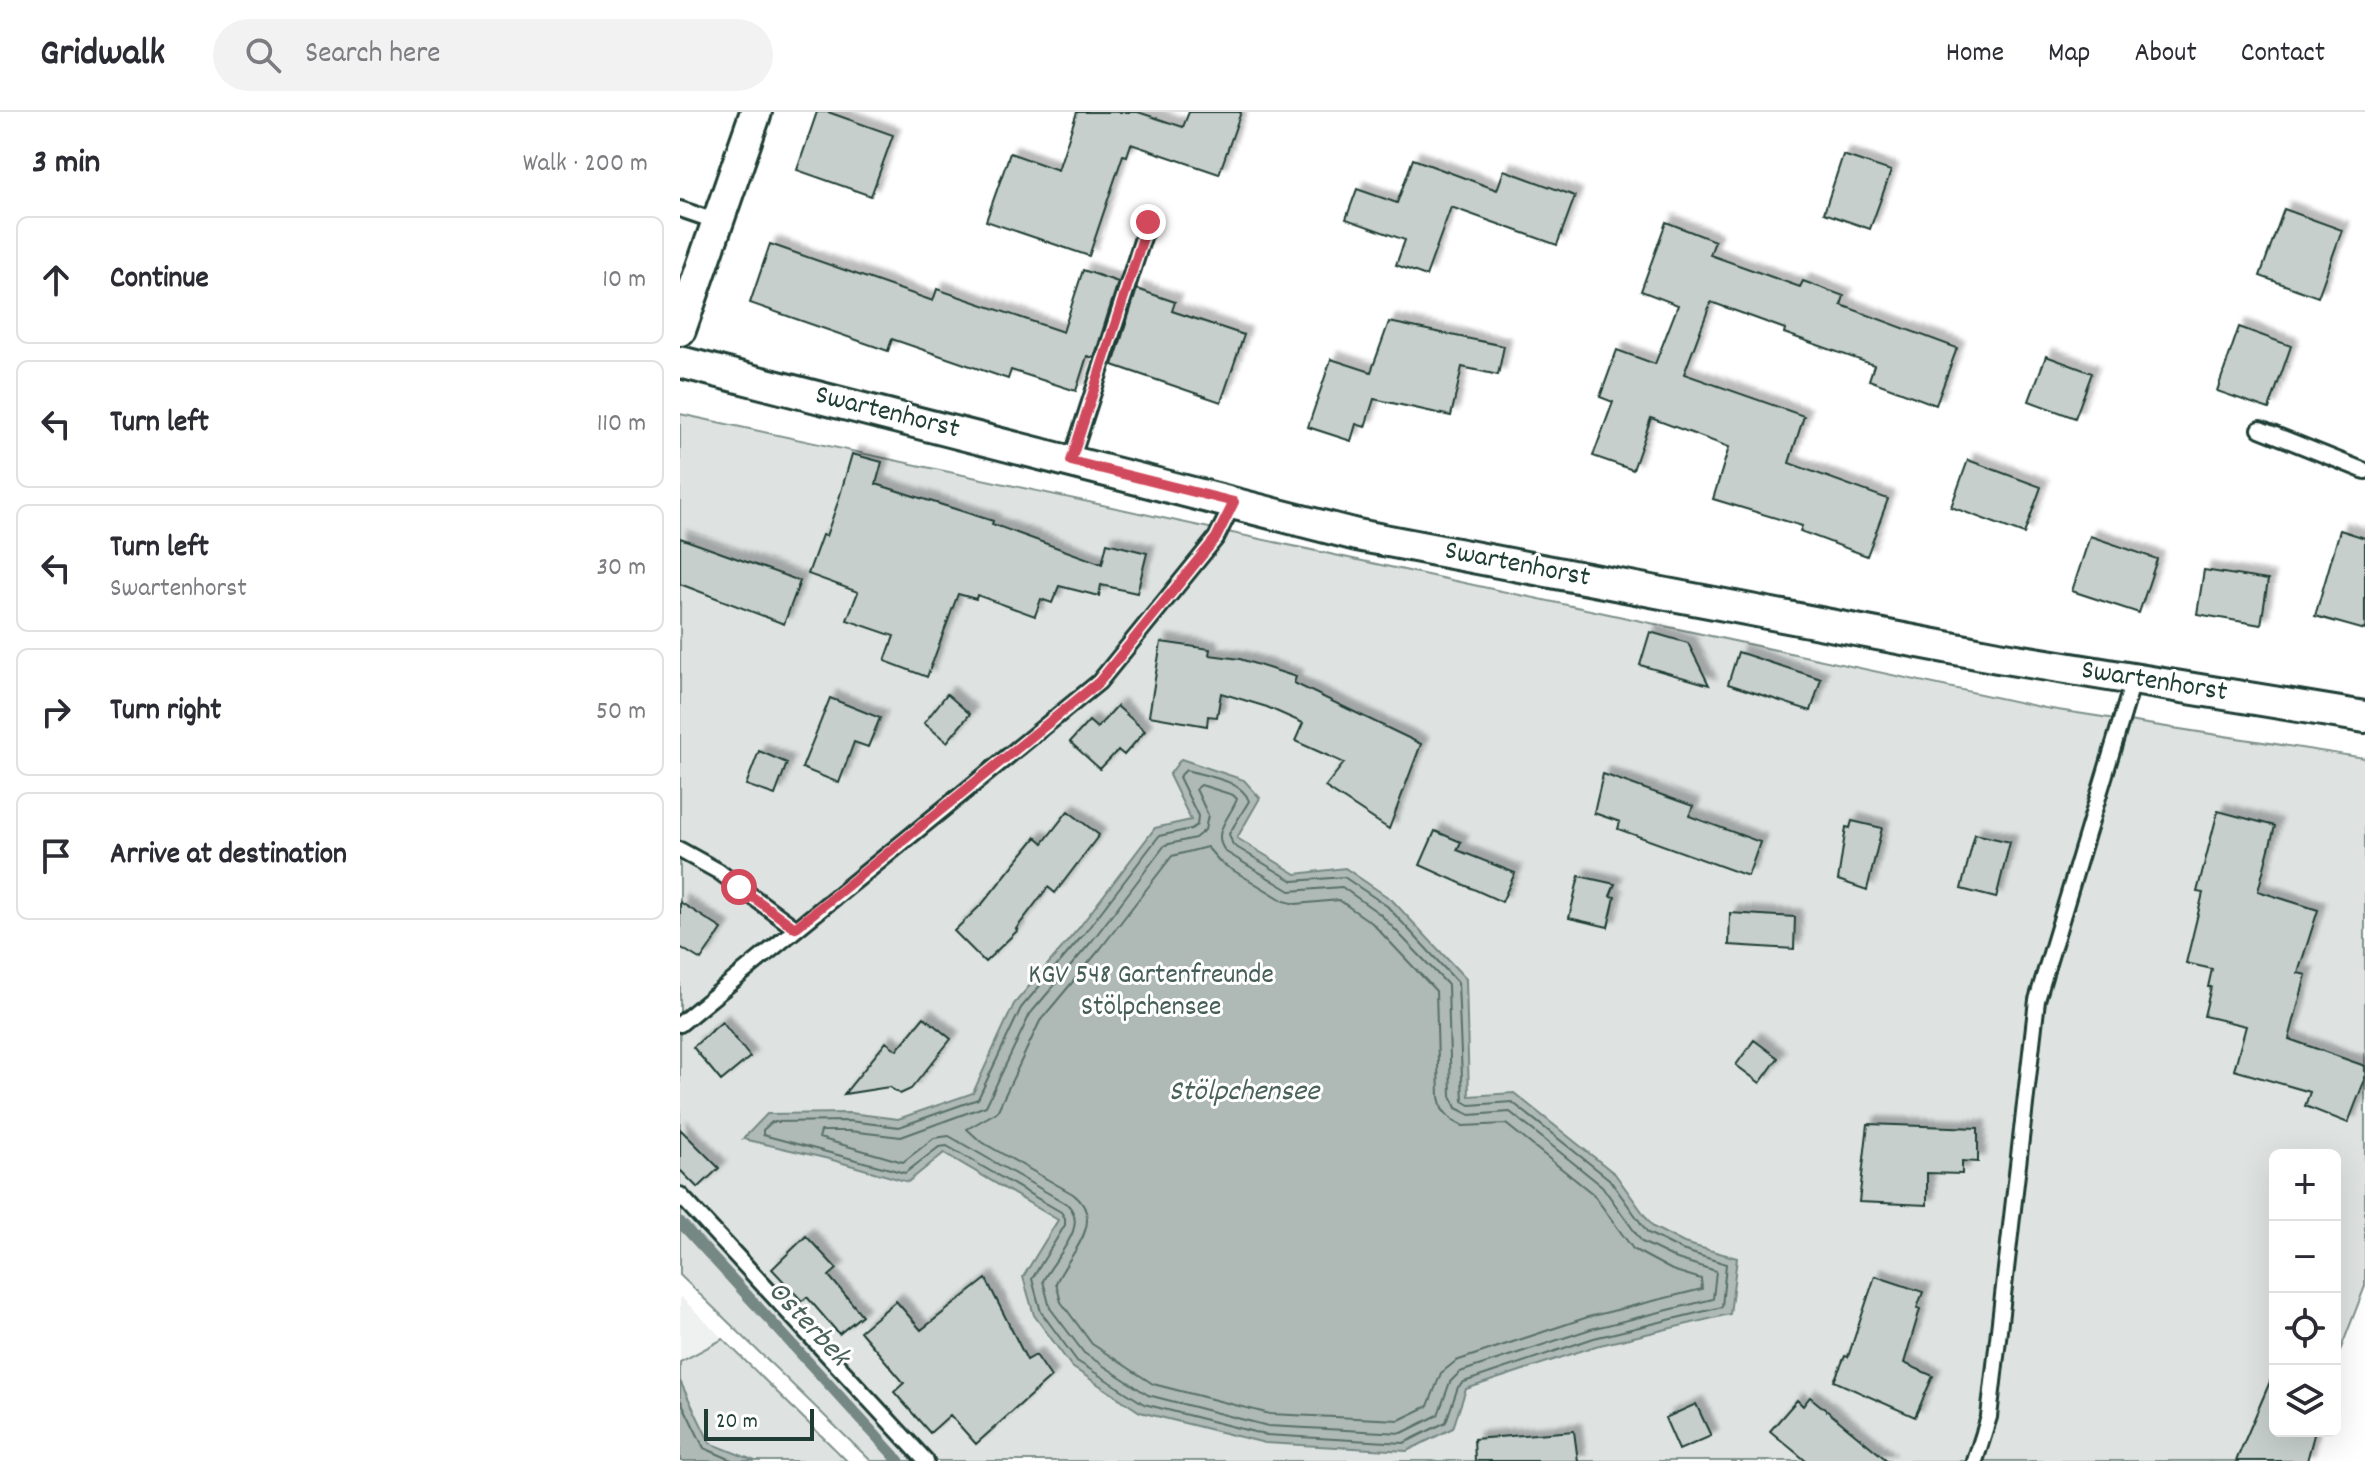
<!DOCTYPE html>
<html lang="en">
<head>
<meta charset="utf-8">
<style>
  :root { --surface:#fff; --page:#f2f2f3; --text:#2b2b33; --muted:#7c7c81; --line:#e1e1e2 }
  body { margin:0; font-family:Dekko,sans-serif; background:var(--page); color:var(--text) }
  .controls { position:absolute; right:24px; bottom:24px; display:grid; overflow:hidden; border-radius:12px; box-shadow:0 8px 32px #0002 }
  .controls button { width:72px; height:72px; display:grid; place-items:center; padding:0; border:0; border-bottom:2px solid var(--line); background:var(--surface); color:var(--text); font:40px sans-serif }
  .scale { position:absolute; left:24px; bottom:20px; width:110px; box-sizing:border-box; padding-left:8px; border:4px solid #1f3d34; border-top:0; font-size:22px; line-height:28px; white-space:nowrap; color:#1f3d34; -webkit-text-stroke:6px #fff; paint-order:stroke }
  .stop { position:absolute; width:24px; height:24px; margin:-18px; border:6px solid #d1495b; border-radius:50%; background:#fff }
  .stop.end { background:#d1495b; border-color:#fff; box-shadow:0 2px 8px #0008 }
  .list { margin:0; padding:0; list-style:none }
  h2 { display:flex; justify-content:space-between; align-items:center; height:104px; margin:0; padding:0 32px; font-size:34px }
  h2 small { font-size:26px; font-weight:400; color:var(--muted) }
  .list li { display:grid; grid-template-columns:52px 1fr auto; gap:24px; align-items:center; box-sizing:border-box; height:128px; margin:0 16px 16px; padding:0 16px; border:2px solid var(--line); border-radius:12px }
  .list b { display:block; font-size:30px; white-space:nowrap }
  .list p { margin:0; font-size:26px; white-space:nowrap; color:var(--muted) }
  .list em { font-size:26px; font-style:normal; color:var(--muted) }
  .icon { flex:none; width:44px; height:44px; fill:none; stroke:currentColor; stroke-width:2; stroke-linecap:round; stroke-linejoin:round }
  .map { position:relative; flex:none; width:1685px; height:1349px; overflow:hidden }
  header { display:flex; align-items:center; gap:48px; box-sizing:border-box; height:112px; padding:0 40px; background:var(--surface); border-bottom:2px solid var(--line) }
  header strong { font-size:38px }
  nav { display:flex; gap:44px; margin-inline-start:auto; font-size:28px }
  .search { width:560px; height:72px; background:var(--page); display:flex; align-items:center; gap:20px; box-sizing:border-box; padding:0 28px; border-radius:44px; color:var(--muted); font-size:30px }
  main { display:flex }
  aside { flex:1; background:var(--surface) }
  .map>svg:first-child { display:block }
  .built { fill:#eef1f0 }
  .green { fill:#dee3e2; stroke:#7e908b; stroke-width:2 }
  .water { fill:#afbab7; stroke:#758883; stroke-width:2 }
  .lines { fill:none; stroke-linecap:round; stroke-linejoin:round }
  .shore { stroke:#596f68; stroke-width:2 }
  .stream { stroke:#758883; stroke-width:11 }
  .building { fill:#c7cfcc; stroke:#1f3d34; stroke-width:2; filter:url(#shadow) }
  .service-casing { stroke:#1f3d34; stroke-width:20 }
  .minor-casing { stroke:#1f3d34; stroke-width:36 }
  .service { stroke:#fff; stroke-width:14 }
  .minor { stroke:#fff; stroke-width:30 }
  .route { stroke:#d1495b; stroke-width:10 }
  .labels { text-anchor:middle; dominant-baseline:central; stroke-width:6; stroke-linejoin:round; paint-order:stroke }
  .street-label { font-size:28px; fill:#1f3d34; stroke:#fff }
  .park-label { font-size:28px; fill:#455e57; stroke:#fff }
  .water-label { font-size:30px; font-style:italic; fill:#4a625b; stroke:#fff }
</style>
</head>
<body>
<header>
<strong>Gridwalk</strong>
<div class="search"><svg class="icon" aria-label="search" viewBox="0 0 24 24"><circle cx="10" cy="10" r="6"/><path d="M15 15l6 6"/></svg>Search here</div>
<nav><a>Home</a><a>Map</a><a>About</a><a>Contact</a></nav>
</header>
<main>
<aside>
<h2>3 min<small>Walk · 200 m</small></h2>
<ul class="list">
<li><svg class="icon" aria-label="ahead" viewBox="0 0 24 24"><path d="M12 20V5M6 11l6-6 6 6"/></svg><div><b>Continue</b></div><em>10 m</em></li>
<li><svg class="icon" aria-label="left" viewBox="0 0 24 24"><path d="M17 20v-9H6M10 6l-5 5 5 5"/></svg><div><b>Turn left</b></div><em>110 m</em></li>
<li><svg class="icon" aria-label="left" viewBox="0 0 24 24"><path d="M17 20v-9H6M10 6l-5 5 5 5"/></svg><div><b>Turn left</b><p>Swartenhorst</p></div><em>30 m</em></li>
<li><svg class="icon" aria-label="right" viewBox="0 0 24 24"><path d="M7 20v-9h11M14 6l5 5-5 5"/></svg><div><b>Turn right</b></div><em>50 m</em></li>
<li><svg class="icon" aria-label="arrive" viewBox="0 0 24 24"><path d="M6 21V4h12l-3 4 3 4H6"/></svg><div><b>Arrive at destination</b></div></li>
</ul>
</aside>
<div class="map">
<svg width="1685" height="1349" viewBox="0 0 1685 1349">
  <defs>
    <filter id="shadow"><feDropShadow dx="7" dy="-7" stdDeviation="2" flood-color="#0004"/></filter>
  </defs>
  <rect width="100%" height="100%" fill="#fff"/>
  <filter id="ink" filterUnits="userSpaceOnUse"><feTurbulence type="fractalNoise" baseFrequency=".0125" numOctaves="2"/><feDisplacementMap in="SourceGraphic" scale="16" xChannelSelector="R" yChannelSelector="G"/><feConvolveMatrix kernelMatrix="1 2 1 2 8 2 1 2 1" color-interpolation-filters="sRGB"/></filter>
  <g filter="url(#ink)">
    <path class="built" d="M0,1184l43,43 -43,23z"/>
    <path class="green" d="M0,302l1365,294 320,50v528l-30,78v-209h-60v276l23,30h-1427l-191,-186z
      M43,1227l124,122h-167v-99z"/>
    <path class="water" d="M501,647l63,21 16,18 -23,40 59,36 49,-6 47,32 74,79 3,117 45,-3 101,81 38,53 31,16 53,15 -7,56 -134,32 -130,43 -13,39 -46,23 -142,-8 -125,-31 -68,-45 -38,-52 -11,-38 35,-57 -114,-67 -36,29 -79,-23 -86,-20 24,-25 83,-1 48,6 75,-26 41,-89 64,-75 77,-101 36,-8 -22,-45z
      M0,1269l30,62 45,18h-75z"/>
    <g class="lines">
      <path class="shore" d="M506,658c20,6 56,10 63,31l-20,33 4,11 60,36 51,-4 43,29 71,77 5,118 7,4 42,-3 97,77 39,54 34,17 44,14 -4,43 -128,31 -130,44 -6,5 -12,35 -42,21 -138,-8 -122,-31 -67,-43 -36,-49 -9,-33 33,-54v-7l-4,-6 -114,-66 -8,1 -34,26 -142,-38v-5l9,-8 77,-1 50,6 79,-28 43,-91 63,-74 75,-98 32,-7 6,-4 1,-9 -19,-39z
        M521,673l32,10 4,4c-7,19 -27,34 -11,53l64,39 52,-4 38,27 68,71 3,111 5,12 14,7 40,-3 92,74 40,56 35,17 39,12 -3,28 -122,30 -131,43 -10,10 -12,33 -36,18 -134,-7 -120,-31 -64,-42 -34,-45 -7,-27c10,-22 48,-55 24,-77l-118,-68 -15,2 -31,24 -84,-24 2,-7h28l52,6 85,-31 44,-92 62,-73 73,-96 30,-7 10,-8 3,-15 -12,-26z
        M527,735l14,16 63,38 12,3 43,-4 33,23 64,68 3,106 3,12 10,11 11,6 43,-2 87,70 40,55 39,21 29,9 1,10 -114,28 -132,44 -15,12 -13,33 -29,14 -129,-6 -117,-30 -61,-40 -31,-42 -5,-19c12,-28 52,-62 17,-89l-93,-53 -13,-12 30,-17 43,-91 61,-73 71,-92z
        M0,1287l24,49 30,13"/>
      <path class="stream" d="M0,1110l219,239"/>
    </g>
    <path class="building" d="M137,0h11l65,23 -22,61 -74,-26z
      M397,0h61l45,15 6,-15h52l-22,62 -88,-30 -4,12 -4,-1 -34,101 -103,-35 24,-68 48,17z
      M1163,43l48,16 -21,58 -46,-16z
      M733,47l84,31 7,-20 71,26 -18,49 -106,-38 -25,69 -30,-11 9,-25 -59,-21 11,-30 40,14z
      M1604,97l58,21 -24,67 -58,-21z
      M986,110l49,19 -5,14 90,32 3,-6 41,15 -3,9 116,43 -21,57 -67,-25 5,-15 -90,-32 1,-4 -74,-27 -27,72 120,42 -15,47 99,36 -21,57 -67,-25 2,-5 -89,-27 16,-52 -78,-29 -18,52 -40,-14 20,-54 -13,-5 17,-47 38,14 23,-59 -37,-14z
      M90,132l163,57 4,-12 126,43 20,-62 35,12 -24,76 -7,-2 -11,35 -65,-21 -3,9 -116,-40 -4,12 -138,-48z
      M457,177l38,13 -3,9 72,24 -23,67 -108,-37z
      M709,210l115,24 -6,29 -36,-8 -11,49 -77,-17 -9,28 -9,-3 -5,17 -43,-14 23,-68 40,13z
      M1559,215l52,19 -22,63 -52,-18z
      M1366,244l46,17 -17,45 -46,-17z
      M172,342l30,8 -6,22 117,37 -1,3 110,40 5,-21 40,10 -10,40 -36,-8 -2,11 -40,-10 -7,17 -11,-4 -6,17 -58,-21 -1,4 -18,-5 -31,83 -42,-16 9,-25 -47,-16 11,-28 -50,-18 14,-39 4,1 12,-34z
      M1288,348l73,27 -17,47 -73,-27z
      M1660,418l25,8v92l-50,-14z
      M1410,424l67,23 -18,54 -67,-22z
      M0,426l120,43 -16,43 -104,-40z
      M1524,458l64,10 -7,45 -64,-11z
      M970,520l38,11 21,42 -69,-20z
      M481,530l49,7 -1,6 31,4 56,18 -2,6 127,61 -32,85 -64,-42 19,-24 -49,-22 8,-18 -36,-16 -46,-14 -4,24 -9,-1 -1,10 -58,-10z
      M1058,540l83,27 -10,32 -83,-27z
      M267,582l23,20 -23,28 -23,-19z
      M150,586l50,20 -12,29 -14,-5 -15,41 -37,-15z
      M437,594l28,25 -21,24 -6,-5 -18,19 -30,-27 19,-21 8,7z
      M79,639l28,12 -12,32 -29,-10z
      M923,662l90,32 -4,10 71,26 -12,34 -130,-47 2,-7 -26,-9z
      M388,699l31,24 -44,58 -7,-6 -32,42 2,1 -33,32 -31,-31 29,-28 53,-66 7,6z
      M1538,699l57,15 -17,65 60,19 -20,63 8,2 -17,64 76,27v13l-17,44 -43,-17 5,-14 -76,-22 12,-44 -42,-10 7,-29h-3l4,-18 -26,-6 17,-70 -6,-1z
      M1172,709l30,7 -15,62 -29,-10 8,-53 4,1z
      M755,719l26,11 -4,8 58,23 -13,29 -82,-37z
      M1295,722l35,8 -14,56 -35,-9z
      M899,764l36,8 -5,12 5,1 -7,30 -39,-9z
      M0,790l42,27 -21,31 -21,-13z
      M1050,801l65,4 -1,32 -65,-4z
      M244,905l27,22 -40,50 -11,5 -11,-7 -45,7 42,-52 11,8z
      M42,910l28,35 -29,24 -28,-34z
      M1074,928l24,18 -18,25 -24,-18z
      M1188,1012l110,4v34l-16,-1v13l-35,-1v32l-68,-3z
      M0,1017l39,39 -21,20 -18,-18z
      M126,1124l31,33 -8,7 33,39 -23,19 -32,-37 -5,4 -30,-32z
      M1195,1164l48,16 -6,16 3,1 -16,54 29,13 -18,41 -81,-36 11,-25 3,1z
      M306,1167l41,81 9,-5 15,22 -75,67 -26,-29 -20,18 -36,-41 10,-9 -44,-52 36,-30 25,29z
      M1595,1258v61h40l-8,30h-71z
      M1130,1285l78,64h-82l-36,-30 27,-31 6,6z
      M1016,1292l15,32 -32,14 -14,-32z
      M894,1319l4,30h-103l-1,-22z"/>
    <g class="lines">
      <g class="service-casing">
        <path id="service" d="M0,97l38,13
          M1580,317l105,42
          M391,349l77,-239
          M0,738l38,21 77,57
          M0,912l419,-342 117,-144 18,-36
          M0,1083l246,266
          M1295,1349l14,-44 48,-417 96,-319"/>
      </g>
      <g class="minor-casing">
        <path id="minor" d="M0,218l76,-218
          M0,250l677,173 641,122 367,60"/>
      </g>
      <use href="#service" class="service"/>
      <use href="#minor" class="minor"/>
    </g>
  </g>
  <g class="lines" filter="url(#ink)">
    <path class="route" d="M59,775l56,41 304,-246 117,-144 18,-36 -163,-41 77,-239"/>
  </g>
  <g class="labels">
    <g class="street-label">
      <text transform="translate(207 302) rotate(14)">Swartenhorst</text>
      <text transform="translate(837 454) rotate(11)">Swartenhorst</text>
      <text transform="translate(1474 571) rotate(9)">Swartenhorst</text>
    </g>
    <g class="park-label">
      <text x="471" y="865">KGV 548 Gartenfreunde<tspan x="471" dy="32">Stölpchensee</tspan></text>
    </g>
    <g class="water-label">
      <text x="564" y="981">Stölpchensee</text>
      <text transform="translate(127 1213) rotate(47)">Osterbek</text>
    </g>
  </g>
</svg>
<div class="controls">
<button>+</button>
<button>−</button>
<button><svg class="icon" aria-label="locate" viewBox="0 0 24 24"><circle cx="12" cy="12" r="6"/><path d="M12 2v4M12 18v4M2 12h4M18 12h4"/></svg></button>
<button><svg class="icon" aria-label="layers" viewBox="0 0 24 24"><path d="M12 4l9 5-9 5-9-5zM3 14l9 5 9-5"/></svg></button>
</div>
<div class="scale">20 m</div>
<div class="stop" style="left:59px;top:775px"></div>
<div class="stop end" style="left:468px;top:110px"></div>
</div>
</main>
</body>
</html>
